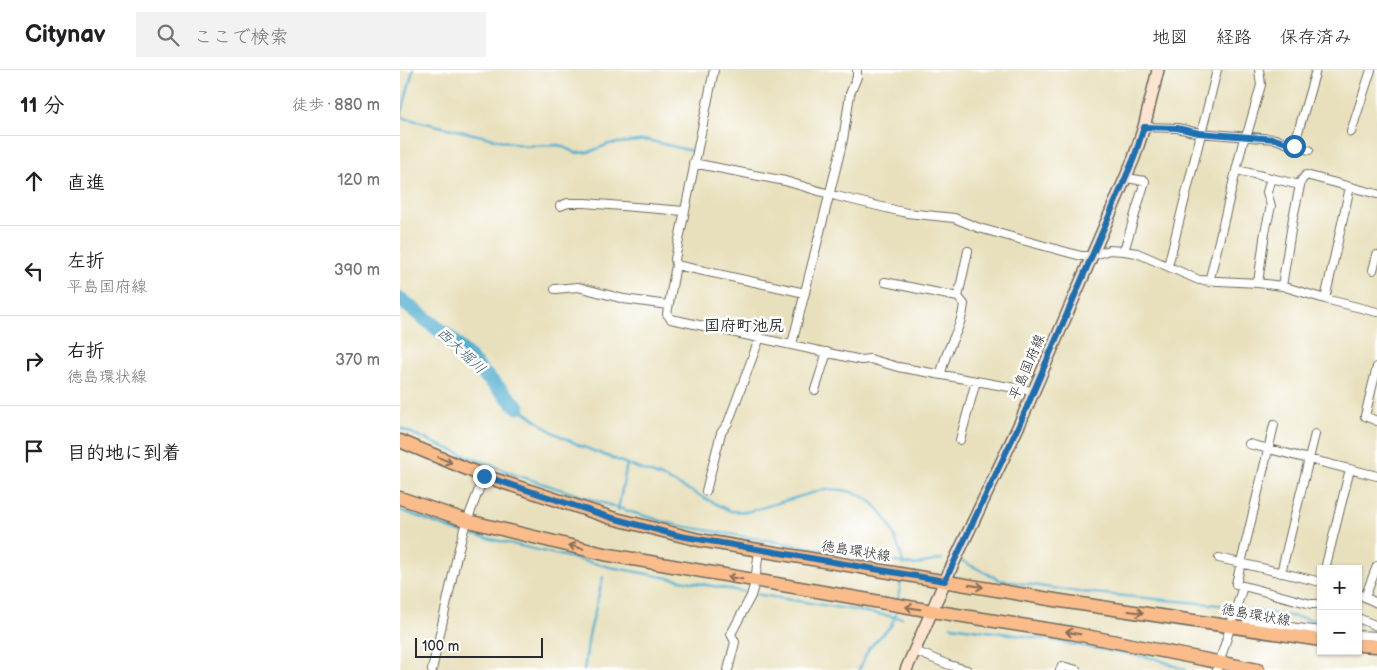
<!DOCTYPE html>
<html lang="ja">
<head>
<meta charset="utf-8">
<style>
  :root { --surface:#fff; --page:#f2f2f2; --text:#202124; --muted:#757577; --line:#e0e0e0 }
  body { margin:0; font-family:"Balsamiq Sans","Klee One",sans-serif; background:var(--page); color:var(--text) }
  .controls { position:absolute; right:15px; bottom:15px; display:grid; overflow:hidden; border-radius:0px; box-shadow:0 1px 4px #0004 }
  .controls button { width:45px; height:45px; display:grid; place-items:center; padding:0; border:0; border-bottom:1px solid var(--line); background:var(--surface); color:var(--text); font:25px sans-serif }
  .scale { position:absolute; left:15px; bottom:12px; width:128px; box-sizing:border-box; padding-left:5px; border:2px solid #2b2b2b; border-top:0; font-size:14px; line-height:18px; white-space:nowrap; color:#2b2b2b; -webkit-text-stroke:4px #fff; paint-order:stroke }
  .stop { position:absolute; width:15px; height:15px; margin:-11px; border:4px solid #1f6fb2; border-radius:50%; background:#fff }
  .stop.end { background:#1f6fb2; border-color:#fff; box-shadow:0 1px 5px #0008 }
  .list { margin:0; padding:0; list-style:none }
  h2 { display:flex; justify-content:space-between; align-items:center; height:65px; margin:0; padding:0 20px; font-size:21px }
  h2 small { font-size:16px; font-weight:400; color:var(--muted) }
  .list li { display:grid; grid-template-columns:32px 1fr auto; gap:15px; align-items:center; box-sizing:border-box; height:90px; padding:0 20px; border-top:1px solid var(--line) }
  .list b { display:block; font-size:19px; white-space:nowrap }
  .list p { margin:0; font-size:16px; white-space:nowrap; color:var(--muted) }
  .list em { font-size:16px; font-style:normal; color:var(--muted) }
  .icon { flex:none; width:28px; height:28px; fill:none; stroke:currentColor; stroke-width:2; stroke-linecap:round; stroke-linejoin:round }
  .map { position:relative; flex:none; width:977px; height:600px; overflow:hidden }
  header { display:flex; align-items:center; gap:30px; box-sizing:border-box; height:70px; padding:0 25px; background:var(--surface); border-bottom:1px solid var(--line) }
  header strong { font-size:24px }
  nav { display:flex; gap:28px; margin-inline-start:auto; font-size:18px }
  .search { width:350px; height:45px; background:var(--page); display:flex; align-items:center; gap:12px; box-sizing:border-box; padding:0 18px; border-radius:0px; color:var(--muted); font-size:19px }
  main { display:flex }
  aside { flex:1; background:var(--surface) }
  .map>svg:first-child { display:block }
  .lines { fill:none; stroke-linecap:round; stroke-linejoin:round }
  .stream { stroke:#51afcf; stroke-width:2.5 }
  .river { stroke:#51afcf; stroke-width:15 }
  .street-casing { stroke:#6d6a5e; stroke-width:10 }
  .secondary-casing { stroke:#6d6a5e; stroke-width:14 }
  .primary-casing { stroke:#6d6a5e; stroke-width:15 }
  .street { stroke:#fff; stroke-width:8 }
  .secondary { stroke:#fde4d0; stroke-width:11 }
  .primary { stroke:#f9bc8a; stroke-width:12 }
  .oneway { stroke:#886c56 }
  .route { stroke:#1f6fb2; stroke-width:6 }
  .labels { text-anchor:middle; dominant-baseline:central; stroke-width:5; stroke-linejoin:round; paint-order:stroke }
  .street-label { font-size:14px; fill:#2b2b2b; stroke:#fff }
  .water-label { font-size:15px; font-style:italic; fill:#3a606d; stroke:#fff }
  .quarter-label { font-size:16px; font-weight:bold; fill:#2b2b2b; stroke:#fff }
</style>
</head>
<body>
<header>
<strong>Citynav</strong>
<div class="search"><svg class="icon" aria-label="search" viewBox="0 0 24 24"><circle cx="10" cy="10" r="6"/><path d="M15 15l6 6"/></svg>ここで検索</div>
<nav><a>地図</a><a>経路</a><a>保存済み</a></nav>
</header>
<main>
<aside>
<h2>11 分<small>徒歩 · 880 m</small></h2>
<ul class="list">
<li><svg class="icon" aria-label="ahead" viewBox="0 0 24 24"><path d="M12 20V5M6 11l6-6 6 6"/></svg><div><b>直進</b></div><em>120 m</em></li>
<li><svg class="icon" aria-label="left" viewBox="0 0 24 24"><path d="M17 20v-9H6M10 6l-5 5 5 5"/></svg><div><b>左折</b><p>平島国府線</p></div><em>390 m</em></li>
<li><svg class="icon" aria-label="right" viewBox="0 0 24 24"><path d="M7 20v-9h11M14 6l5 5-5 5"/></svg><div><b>右折</b><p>徳島環状線</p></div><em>370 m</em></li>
<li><svg class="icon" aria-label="arrive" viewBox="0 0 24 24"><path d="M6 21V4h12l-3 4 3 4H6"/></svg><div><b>目的地に到着</b></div></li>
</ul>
</aside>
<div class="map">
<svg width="977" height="600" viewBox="0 0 977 600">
  <rect width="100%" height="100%" fill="#fff"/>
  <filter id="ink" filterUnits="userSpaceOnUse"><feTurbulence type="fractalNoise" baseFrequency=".02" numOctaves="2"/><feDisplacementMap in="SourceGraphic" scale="10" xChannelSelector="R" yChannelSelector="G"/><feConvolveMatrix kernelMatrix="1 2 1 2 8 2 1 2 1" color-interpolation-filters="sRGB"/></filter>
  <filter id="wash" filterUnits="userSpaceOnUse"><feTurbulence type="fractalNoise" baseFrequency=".0096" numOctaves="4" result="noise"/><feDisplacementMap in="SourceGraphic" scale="20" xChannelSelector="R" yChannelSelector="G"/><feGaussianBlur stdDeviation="1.12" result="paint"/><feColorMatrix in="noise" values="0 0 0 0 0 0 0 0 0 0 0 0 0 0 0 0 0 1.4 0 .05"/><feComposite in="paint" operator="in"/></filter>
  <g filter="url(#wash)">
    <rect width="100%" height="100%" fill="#e8e0bc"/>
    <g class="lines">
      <path class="stream" d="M13,0l-12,46 3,2 121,28 34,-1 17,8 13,-1 20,-8 38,-4 45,11
        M118,337l36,26 27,13 46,18 -9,46
        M0,358l39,17 77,30 115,37 45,13 238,40 28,-6
        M227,394l40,15 63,32 17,1 75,-22c37,-4 58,12 72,45 3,10 9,20 9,30
        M0,440l57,21 153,36 145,27 147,24
        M562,491l38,19 72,11 147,14 102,16
        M498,531l3,-22
        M958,555h1
        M551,556l79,11 127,22 28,11
        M184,600l5,-34 14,-59
        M459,600l10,-22 22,-22 5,-12"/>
      <path class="river" d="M0,229l51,40 32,34 35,34"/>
    </g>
  </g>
  <g filter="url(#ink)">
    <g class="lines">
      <g class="street-casing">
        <path id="street" d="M314,0l-39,189 1,6 -9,49 4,5 190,41 9,-1 28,8 134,24
          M744,57l33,1 22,5 76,6 19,7 15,4
          M951,62l20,-62
          M894,76l22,-76
          M293,93l92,18 51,15 71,17 47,5 25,10 102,28h11l17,-6 15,1 13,2 62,27 59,3 24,3 43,13 52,13
          M837,100l63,15
          M160,136l8,-3h17l99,8
          M724,181l21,-70 -19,-3
          M276,195l129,28
          M768,196l49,-196
          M973,200l4,-15
          M485,212l73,15 6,7c-2,26 -20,45 -23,71
          M809,212l34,-140 5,-11 13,-46 -2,-15
          M858,213l7,-51 6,-26 -4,-14 4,-14
          M882,216l11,-68 8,-37 5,-6 71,19
          M155,219l23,-2 46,12 44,6
          M558,227l10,-46
          M925,229l25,-112
          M392,274l51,-204 7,-46 7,-17v-7
          M977,297l-12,49 12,5
          M415,320l12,-38
          M874,355l-38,159 75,20h10
          M560,370l16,-59
          M849,374l128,32
          M306,421l15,-58 7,-10 32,-86
          M819,488l102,24
          M925,499l25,-100
          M881,503l34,-139
          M958,524l19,9
          M965,527l12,-31
          M958,548l19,8
          M847,553l27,2 47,6
          M958,565l19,1
          M515,581l34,14 18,5
          M32,600l25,-114 7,-27 20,-53
          M328,600l7,-28 -4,-8 20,-38 4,-14 4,-32
          M660,600l2,-4 15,4
          M817,600l26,-84"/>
      </g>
      <g class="secondary-casing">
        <path id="secondary" d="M506,600l39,-89 75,-158 114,-265 10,-31 14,-57"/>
      </g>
      <g class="primary-casing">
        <path id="primary" d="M0,371l84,35 128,42 87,22 362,61 260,39
          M0,428l68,23 136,33 328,57 139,22 187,37
          M958,575l19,1"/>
      </g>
      <use href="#street" class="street"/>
      <use href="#secondary" class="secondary"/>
      <use href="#primary" class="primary"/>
    </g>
    <defs><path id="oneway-shaft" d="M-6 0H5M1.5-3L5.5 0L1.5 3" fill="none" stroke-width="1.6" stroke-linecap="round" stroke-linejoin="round" transform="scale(1.25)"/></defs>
    <g class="oneway">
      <use href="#oneway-shaft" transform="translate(45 390) rotate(23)"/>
      <use href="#oneway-shaft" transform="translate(176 477) rotate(-166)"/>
      <use href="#oneway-shaft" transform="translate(335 508) rotate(-170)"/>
      <use href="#oneway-shaft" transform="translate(576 516) rotate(10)"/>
      <use href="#oneway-shaft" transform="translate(513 538) rotate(-170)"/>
      <use href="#oneway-shaft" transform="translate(736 542) rotate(8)"/>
      <use href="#oneway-shaft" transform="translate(673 563) rotate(-170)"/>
    </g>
  </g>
  <g class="lines" filter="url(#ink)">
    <path class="route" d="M84,406l128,42 68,18 265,45 75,-158 114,-265 10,-31 33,1 22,5 76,6 19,7"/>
  </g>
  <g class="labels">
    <g class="street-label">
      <text transform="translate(627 297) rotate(-67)">平島国府線</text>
      <text transform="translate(456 481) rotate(9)">徳島環状線</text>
      <text transform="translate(856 545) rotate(10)">徳島環状線</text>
    </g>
    <g class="water-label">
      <text transform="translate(61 281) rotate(43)">西大堀川</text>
    </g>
    <g class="quarter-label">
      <text x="344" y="256">国府町池尻</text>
    </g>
  </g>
</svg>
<div class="controls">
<button>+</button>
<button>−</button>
</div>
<div class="scale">100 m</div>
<div class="stop" style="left:894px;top:76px"></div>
<div class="stop end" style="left:84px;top:406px"></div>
</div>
</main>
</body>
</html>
